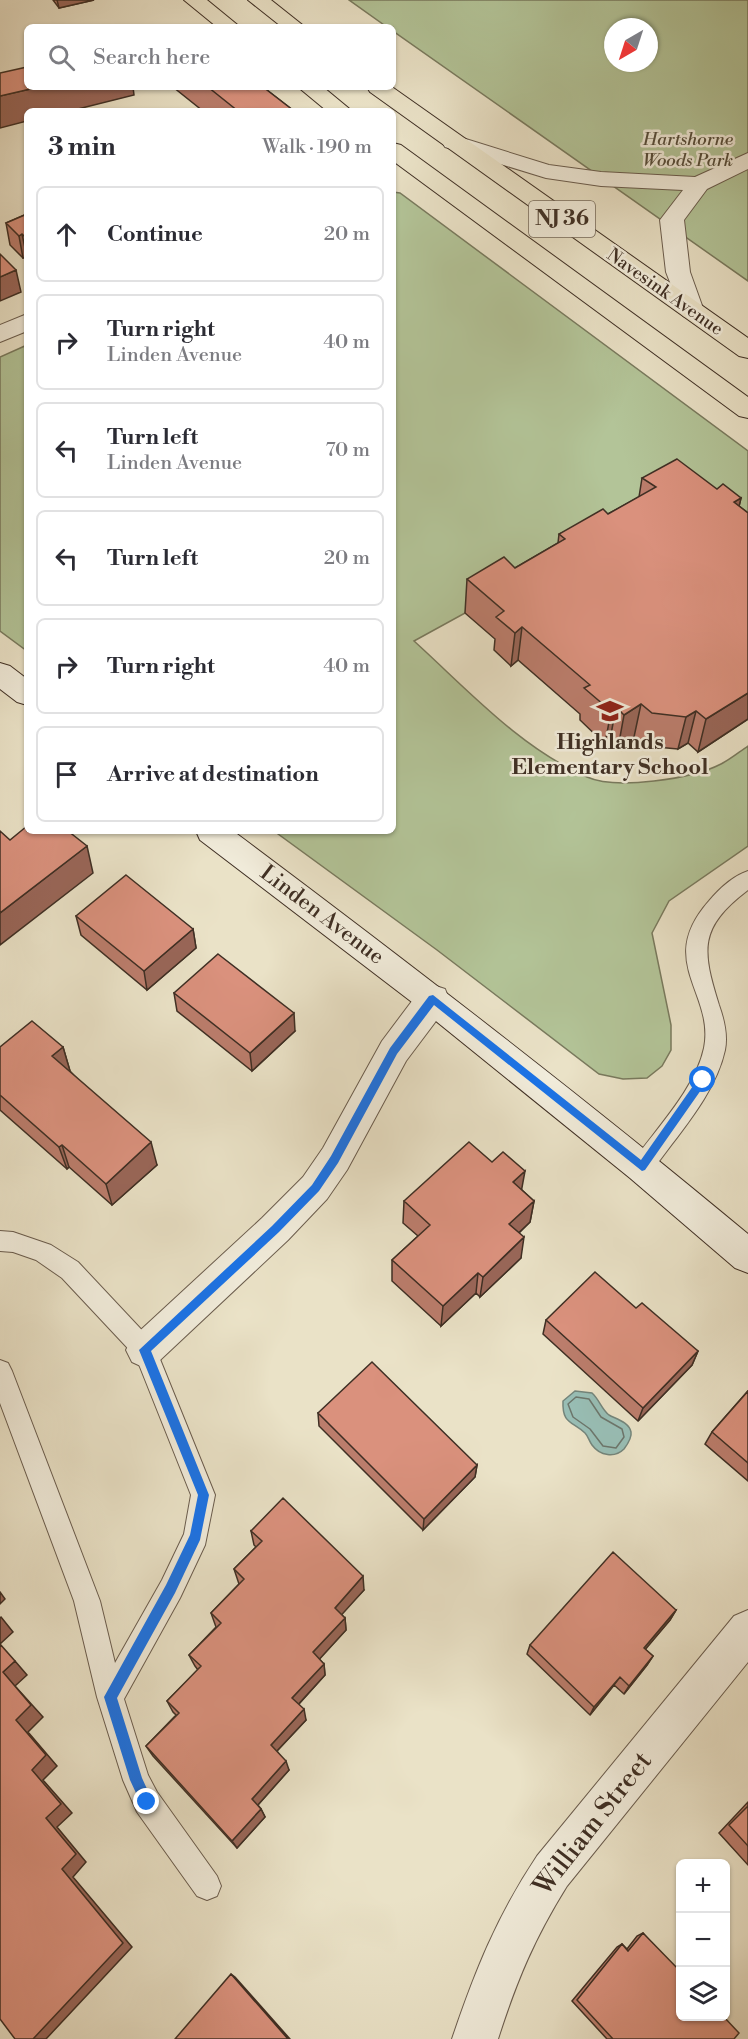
<!DOCTYPE html>
<html lang="en">
<head>
<meta charset="utf-8">
<style>
  :root { --surface:#fff; --page:#f7f7f7; --text:#2b2b33; --muted:#7c7c81; --line:#e1e1e2 }
  body { margin:0; font-family:"Libre Bodoni",serif; background:var(--page); color:var(--text) }
  .controls { position:absolute; right:18px; bottom:18px; display:grid; overflow:hidden; border-radius:9px; box-shadow:0 2px 4px #0004 }
  .controls button { width:54px; height:54px; display:grid; place-items:center; padding:0; border:0; border-bottom:2px solid var(--line); background:var(--surface); color:var(--text); font:30px sans-serif }
  .compass { position:absolute; left:604px; top:18px; width:54px; height:54px; border-radius:50%; background:var(--surface); box-shadow:0 2px 4px #0004; rotate:219deg }
  .stop { position:absolute; width:18px; height:18px; margin:-14px; border:4px solid #1a73e8; border-radius:50%; background:#fff }
  .stop.end { background:#1a73e8; border-color:#fff; box-shadow:0 2px 6px #0008 }
  .list { margin:0; padding:0; list-style:none }
  h2 { display:flex; justify-content:space-between; align-items:center; height:78px; margin:0; padding:0 24px; font-size:26px }
  h2 small { font-size:20px; font-weight:400; color:var(--muted) }
  .list li { display:grid; grid-template-columns:39px 1fr auto; gap:18px; align-items:center; box-sizing:border-box; height:96px; margin:0 12px 12px; padding:0 12px; border:2px solid var(--line); border-radius:9px }
  .list b { display:block; font-size:22px; white-space:nowrap }
  .list p { margin:0; font-size:20px; white-space:nowrap; color:var(--muted) }
  .list em { font-size:20px; font-style:normal; color:var(--muted) }
  .icon { flex:none; width:33px; height:33px; fill:none; stroke:currentColor; stroke-width:2; stroke-linecap:round; stroke-linejoin:round }
  .map { position:relative; flex:none; width:748px; height:2039px; overflow:hidden }
  .search { position:absolute; background:var(--surface); box-shadow:0 2px 4px #0004; left:24px; top:24px; width:372px; height:66px; display:flex; align-items:center; gap:15px; box-sizing:border-box; padding:0 21px; border-radius:9px; color:var(--muted); font-size:22px }
  .panel { position:absolute; background:var(--surface); box-shadow:0 2px 4px #0004; left:24px; top:108px; width:372px; height:726px; border-radius:9px }
  .map>svg:first-child { display:block }
  .green { fill:#b3c498; stroke:#797a5e; stroke-width:1.5; fill-rule:evenodd }
  .water { fill:#98beb5; stroke:#74857b; stroke-width:1.5 }
  .lines { fill:none; stroke-linecap:round; stroke-linejoin:round }
  .shore { stroke:#6c766c; stroke-width:1.5 }
  .lane-casing { stroke:#6a5c4d; stroke-width:2 }
  .street-casing { stroke:#6a5c4d; stroke-width:2 }
  .secondary-casing { stroke:#3f2f24; stroke-width:2 }
  .highway-casing { stroke:#3f2f24; stroke-width:2 }
  .lane { fill:#f1ecdb; fill-rule:evenodd }
  .street { fill:#f1ecdb; fill-rule:evenodd }
  .secondary { fill:#f1ecdb; fill-rule:evenodd }
  .highway { fill:#eae2c7; fill-rule:evenodd }
  .wall { fill:#bb7d6c; stroke:#3f2f24; stroke-width:1.5 }
  .shaded-wall { fill:#996658; stroke:#3f2f24; stroke-width:1.5 }
  .building { fill:#da917d; stroke:#3f2f24; stroke-width:1.5 }
  .route { fill:#1a73e8 }
  .labels { text-anchor:middle; dominant-baseline:central; stroke-width:5; stroke-linejoin:round; paint-order:stroke }
  .far-park-label { font-size:18px; font-style:italic; fill:#564d3b; stroke:#f1ecdb }
  .far-street-label { font-size:18px; fill:#3f2f24; stroke:#f1ecdb }
  .shield { fill:#f1ecdb; stroke:#74685b; stroke-width:1.5 }
  .shield-label { font-size:21px; font-weight:bold; fill:#3f2f24 }
  .poi-label { font-size:22px; font-weight:bold; fill:#3f2f24; stroke:#f1ecdb }
  .street-label { font-size:22px; fill:#3f2f24; stroke:#f1ecdb }
  .near-street-label { font-size:27px; fill:#3f2f24; stroke:#f1ecdb }
</style>
</head>
<body>
<div class="map">
<svg width="748" height="2039" viewBox="0 0 748 2039">
  <rect width="100%" height="100%" fill="#eae2c7"/>
  <filter id="stains"><feTurbulence type="fractalNoise" baseFrequency=".00333" numOctaves="4"/><feColorMatrix values="0 0 0 0 .2 0 0 0 0 .09 0 0 0 0 .02 0 0 0 .5 -.17"/></filter>
  <radialGradient id="worn" r=".72"><stop offset=".6" stop-color="#630" stop-opacity="0"/><stop offset="1" stop-color="#630" stop-opacity=".3"/></radialGradient>
  <path class="green" d="M349,0h399v281l-355,-250v-4h-6zM613,27h36v36h-36z
    M393,192l7,1 348,258v102l-283,60 -51,28c53,48 106,107 173,136 29,13 105,2 134,-13 10,-5 18,-12 27,-18v100l-79,55 -17,32 19,92v25l-9,16 -15,12 -24,1 -24,-5 -162,-124 -163,-119h119z
    M27,345v306l-27,-20v-274z"/>
  <path class="water" d="M575,1391l17,2c7,6 10,17 17,22 7,4 20,7 22,17 1,5 -4,13 -7,17 -9,9 -24,7 -32,-4 -3,-4 -4,-9 -7,-12 -13,-12 -23,-9 -22,-32z"/>
  <g class="lines">
    <path class="shore" d="M576,1397l13,2 12,18 21,12 2,8 -8,11 -13,-2 -13,-17 -17,-12 -5,-13z"/>
    <g class="lane-casing">
      <path id="lane" d="M748,871v19c-50,38 -46,60 -29,115 5,14 9,30 6,45 -10,46 -49,86 -75,124l-8,3 -8,-3 -3,-7 3,-7c23,-32 62,-73 70,-112 11,-55 -49,-86 5,-147 10,-12 24,-25 39,-30z
        M0,1231l13,1 38,13 27,17 75,80 62,153 -10,50 -25,53 -56,101 24,76 9,17 60,84 4,10 -4,10 -10,4 -10,-4 -60,-84 -14,-32 -26,-83 -23,-96 -74,-198v-43l8,3 4,8 88,230 15,62 47,-83 22,-46 7,-39 -55,-138 -74,-79 -26,-18 -23,-8 -13,-1z"/>
    </g>
    <g class="street-casing">
      <path id="street" d="M453,135l96,30 52,7 94,5 53,-24v16l-41,20 -23,31 6,52 14,39 -3,5 -9,3 -9,-3 -17,-44 -6,-52 23,-30 -82,-4 -55,-8 -101,-31 -3,-5 3,-5z
        M27,314v17l-27,11v-17z
        M433,985l12,4 4,10 -4,10 -39,52 -59,109 -20,29 -39,41 -130,122 -13,6 -13,-6 -6,-12 6,-12 130,-120 41,-41 20,-29 59,-107 39,-52z
        M748,1610v52l-181,224c-33,53 -50,94 -69,153h-46c23,-68 45,-123 85,-183l197,-240z"/>
    </g>
    <g class="secondary-casing">
      <path id="secondary" d="M0,663l10,3 17,13v26l-10,-3 -17,-13z
        M196,831h37c175,131 347,263 515,403v39l-13,-5 -105,-90 -209,-169 -221,-169z"/>
    </g>
    <g class="highway-casing">
      <path id="highway" d="M184,0h23l33,27h-23z
        M248,0h23l34,27h-23z
        M298,87h25l29,24h-25z
        M367,87h25l356,251v20l-9,-2 -369,-264z
        M393,143l8,2 347,252v21l-9,-2 -346,-255z"/>
    </g>
    <use href="#lane" class="lane"/>
    <use href="#street" class="street"/>
    <use href="#secondary" class="secondary"/>
    <use href="#highway" class="highway"/>
  </g>
  <path class="wall" d="M53,0h41l-35,8z
    M173,87h90l31,24h-91z
    M27,214v43l-4,1 -13,-13 -4,-22z
    M642,478l75,11 24,9 -2,8 9,7v206l-50,33 -10,-9 -10,6 -33,-3 -11,-9 -16,11 -8,-8 -5,4 -25,-24v-6l-62,-54 -7,6 -17,-16 1,-11 -30,-26 2,-34 48,-11 43,-25 1,-9 49,-20 31,-17z
    M76,916l117,13 3,19 -49,42 -66,-55z
    M174,993l121,38 -43,40 -75,-60z
    M0,1047h63l7,24 87,94 -45,40 -43,-38 -2,2 -67,-59z
    M522,1190l12,11 -4,21 -11,11 2,25 -41,39 -4,-4 -35,33 -49,-45v-21l26,-24 -15,-13 1,-22z
    M636,1308l62,43 -6,14 -54,56 -95,-87 3,-14z
    M748,1391v90l-43,-37 7,-12z
    M318,1413l159,52 -2,12 -52,53 -104,-104z
    M251,1531l113,59 -23,24 4,4 1,12 -27,29 5,5 1,11 -26,29 7,16 -29,31 12,19 -31,35 3,4 4,8 -28,31 -84,-92 -7,-10 30,-31 -3,-3 -6,-11 31,-31 -3,-4 -6,-11 27,-28 -5,-14 28,-29 -5,-15 22,-22 -2,-2z
    M676,1610l-6,10 -25,29 8,7 -6,9 -23,29 -10,-9 -24,30 -63,-61 3,-9z
    M748,1802v63l-29,-32z
    M643,1933l91,106h-127l-35,-38 45,-54 5,-3 5,5 10,-13z"/>
  <path class="shaded-wall" d="M57,0h37l-35,8z
    M39,87h94l1,8 -64,16h-43v10l-27,7v-32z
    M22,234l5,23 -4,1 -4,-22z
    M16,270l5,22 -21,9v-24z
    M741,498l-8,34 1,-30z
    M522,627l-4,33 -7,6 4,-33z
    M748,693v26l-50,33 8,-33z
    M641,704l-7,33 -16,11 6,-33z
    M616,707l-6,33 -5,4 6,-33z
    M696,711l-8,32 -10,6 8,-32z
    M87,846l6,27 -93,72v-32z
    M193,929l3,19 -49,42 -3,-19z
    M294,1013l1,18 -43,40 -2,-18z
    M63,1047l7,24 -11,9 -7,-24z
    M151,1142l6,23 -45,40 -6,-21z
    M62,1145l7,22 -2,2 -8,-22z
    M525,1171l-4,22 -8,-11z
    M534,1201l-4,21 -24,23 3,-21z
    M524,1237l-3,21 -41,39 3,-20z
    M478,1273l-2,20 -35,33 2,-20z
    M698,1351l-6,14 -54,56 5,-13z
    M477,1465l-2,12 -52,53 1,-11z
    M363,1576l1,14 -28,31 -1,-13z
    M0,1592l5,7 -5,5z
    M676,1610l-6,10 -31,37 5,-9z
    M1,1617l12,15 -13,12v-26z
    M345,1618l1,12 -31,34 -2,-12z
    M653,1656l-6,9 -23,29 5,-8z
    M15,1661l12,14 -12,11 28,31 -15,15 29,34 -14,14 29,33 -15,14 29,35 -13,15 59,70 -86,92h-13l29,-170 -46,-149 -13,-48z
    M324,1664l1,11 -31,34 -2,-11z
    M620,1677l-6,8 -24,30 4,-8z
    M304,1709l2,11 -32,34 -3,-9z
    M286,1761l3,9 -33,37 -4,-8z
    M261,1809l4,8 -28,31 -5,-7z
    M231,1974l4,3 55,62h-2z"/>
  <path class="building" d="M27,67v20h12l-39,9v-23z
    M208,87h55l31,24h-56z
    M27,214v25l-5,-5 -3,2 -13,-13z
    M0,254l16,16 -16,7z
    M677,459l40,30 6,-5 18,14 -7,4 14,11v180l-42,26 -10,-8 -10,6 -34,-4 -11,-9 -17,11 -8,-8 -5,4 -27,-23 6,-3 -68,-58 -7,6 -19,-16 8,-6 -37,-32 37,-22 11,11 50,-29 -6,-5 44,-25 5,5 48,-27 -14,-9z
    M27,826v5h41l19,15 -87,67v-82l10,9z
    M126,875l67,54 -49,42 -68,-55z
    M218,954l76,59 -44,40 -76,-60z
    M32,1021l31,26 -11,9 99,86 -45,42 -44,-39 -3,2 -59,-52v-48z
    M469,1142l23,20 11,-10 22,19 -12,11 21,19 -25,23 15,13 -41,40 -5,-4 -35,33 -51,-46 38,-35 -26,-24z
    M595,1272l41,36 6,-5 56,48 -55,57 -97,-88z
    M372,1362l105,103 -53,54 -106,-106z
    M748,1391v72l-36,-31z
    M283,1498l80,78 -28,32 10,10 -32,34 11,12 -32,34 12,11 -33,36 15,16 -34,38 9,10 -29,32 -86,-95 33,-33 -12,-12 34,-35 -12,-11 32,-32 -10,-10 33,-34 -10,-10 28,-28 -11,-10z
    M613,1552l63,58 -32,38 9,8 -24,30 -9,-9 -26,30 -64,-62z
    M0,1644l15,17 -12,11 28,33 -15,15 30,35 -14,15 29,34 -15,14 30,36 -14,15 61,74 -90,96h-18l-15,-20z
    M748,1806v40l-19,-21z
    M643,1933l38,39v44h42l16,17 -5,6h-121l-36,-39 45,-56 6,7z
    M231,1974l57,65h-113z"/>
  <path class="route" d="M433,995l208,165 59,-84 3,-1 5,5 -63,90 -3,1 -208,-166 -37,49 -59,109 -19,28 -40,41 -128,119 58,144 -9,45 -25,53 -58,105 25,80 11,24 -2,4 -4,2 -5,-2 -12,-26 -26,-83 62,-112 24,-50 8,-40 -59,-145 133,-124 40,-41 19,-29 59,-108 39,-52z"/>
  <defs>
    <g id="school-bare" transform="scale(2.07)"><path d="M0-5L7-2L0 1L-7-2ZM-4 1L0 2.5L4 1V4Q0 6-4 4Z" fill="#8f2418" stroke="#f1ecdb" stroke-width="2.5" paint-order="stroke"/></g>
  </defs>
  <g fill-rule="evenodd">
    <use href="#school-bare" x="610" y="711"/>
  </g>
  <g class="labels">
    <g class="far-park-label">
      <text x="688" y="139">Hartshorne<tspan x="688" dy="21">Woods Park</tspan></text>
    </g>
    <g class="far-street-label">
      <text transform="translate(665 292) rotate(35)">Navesink Avenue</text>
    </g>
    <rect class="shield" x="529" y="201" width="66" height="36" rx="4.5"/>
    <g class="shield-label">
      <text x="562" y="219">NJ 36</text>
    </g>
    <g class="poi-label">
      <text x="610" y="742">Highlands<tspan x="610" dy="25">Elementary School</tspan></text>
    </g>
    <g class="street-label">
      <text transform="translate(322 915) rotate(37)">Linden Avenue</text>
    </g>
    <g class="near-street-label">
      <text transform="translate(593 1824) rotate(-52)">William Street</text>
    </g>
  </g>
  <rect width="100%" height="100%" filter="url(#stains)"/>
  <rect width="100%" height="100%" fill="url(#worn)"/>
</svg>
<div class="controls">
<button>+</button>
<button>−</button>
<button><svg class="icon" aria-label="layers" viewBox="0 0 24 24"><path d="M12 4l9 5-9 5-9-5zM3 14l9 5 9-5"/></svg></button>
</div>
<svg class="compass" viewBox="-18 -18 36 36"><path d="M0-13l5 13h-10z" fill="#e53935"/><path d="M0 13l5-13h-10z" fill="#7c7c81"/></svg>
<div class="stop" style="left:703px;top:1080px"></div>
<div class="stop end" style="left:147px;top:1802px"></div>
<div class="search"><svg class="icon" aria-label="search" viewBox="0 0 24 24"><circle cx="10" cy="10" r="6"/><path d="M15 15l6 6"/></svg>Search here</div>
<section class="panel">
<h2>3 min<small>Walk · 190 m</small></h2>
<ul class="list">
<li><svg class="icon" aria-label="ahead" viewBox="0 0 24 24"><path d="M12 20V5M6 11l6-6 6 6"/></svg><div><b>Continue</b></div><em>20 m</em></li>
<li><svg class="icon" aria-label="right" viewBox="0 0 24 24"><path d="M7 20v-9h11M14 6l5 5-5 5"/></svg><div><b>Turn right</b><p>Linden Avenue</p></div><em>40 m</em></li>
<li><svg class="icon" aria-label="left" viewBox="0 0 24 24"><path d="M17 20v-9H6M10 6l-5 5 5 5"/></svg><div><b>Turn left</b><p>Linden Avenue</p></div><em>70 m</em></li>
<li><svg class="icon" aria-label="left" viewBox="0 0 24 24"><path d="M17 20v-9H6M10 6l-5 5 5 5"/></svg><div><b>Turn left</b></div><em>20 m</em></li>
<li><svg class="icon" aria-label="right" viewBox="0 0 24 24"><path d="M7 20v-9h11M14 6l5 5-5 5"/></svg><div><b>Turn right</b></div><em>40 m</em></li>
<li><svg class="icon" aria-label="arrive" viewBox="0 0 24 24"><path d="M6 21V4h12l-3 4 3 4H6"/></svg><div><b>Arrive at destination</b></div></li>
</ul>
</section>
</div>
</body>
</html>
